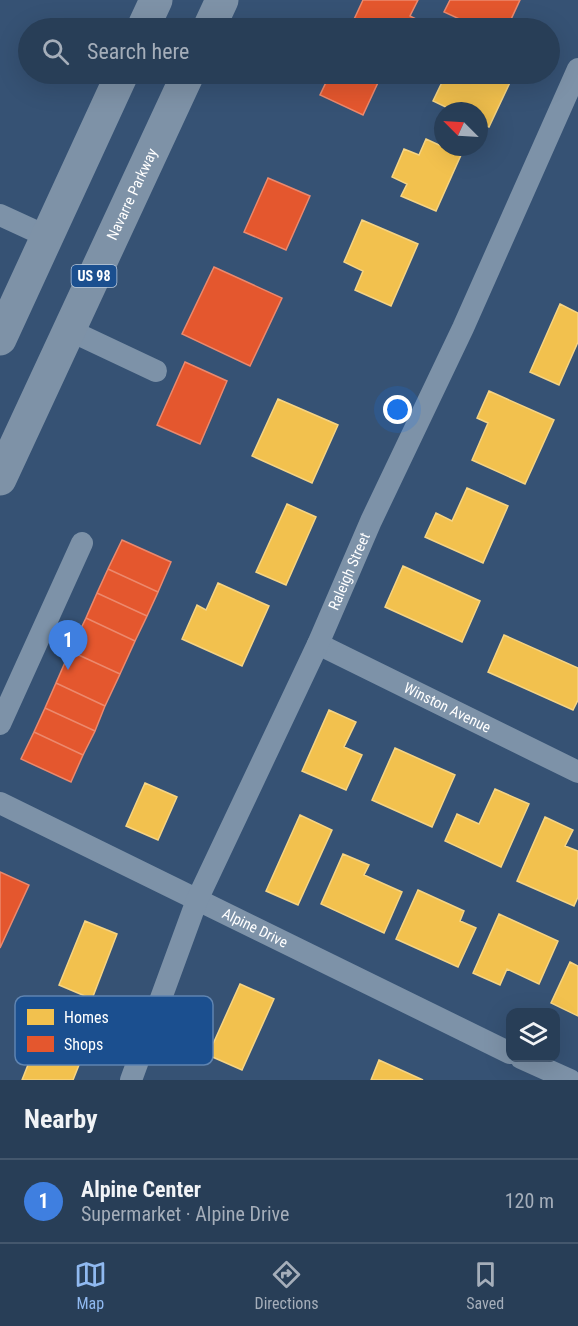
<!DOCTYPE html>
<html lang="en">
<head>
<meta charset="utf-8">
<style>
  :root { --surface:#283e57; --page:#344961; --text:#f1f3f6; --muted:#a5aeba; --line:#44576d; --accent:#90b9f0 }
  body { margin:0; font-family:"Roboto Condensed",sans-serif; background:var(--page); color:var(--text) }
  .controls { position:absolute; right:18px; bottom:18px; display:grid; overflow:hidden; border-radius:12px; box-shadow:0 6px 24px #0002 }
  .controls button { width:54px; height:54px; display:grid; place-items:center; padding:0; border:0; border-bottom:2px solid var(--line); background:var(--surface); color:var(--text); font:30px sans-serif }
  .compass { position:absolute; left:434px; top:102px; width:54px; height:54px; border-radius:50%; background:var(--surface); box-shadow:0 6px 24px #0002; rotate:294deg }
  .you { position:absolute; left:398px; top:410px; width:21px; height:21px; margin:-15px; border:4px solid #fff; border-radius:50%; background:#1a73e8; box-shadow:0 0 0 9px #1a73e833 }
  .badge { display:grid; place-items:center; width:39px; height:39px; border-radius:50%; background:var(--accent); color:#fff; font-size:20px; font-weight:700 }
  .pin { position:absolute; translate:-50% -50px; filter:drop-shadow(0 2px 3px #0008) }
  .pin::after { content:''; position:absolute; top:32px; width:21px; height:18px; background:inherit; clip-path:polygon(0 0,100% 0,50% 100%) }
  .list { margin:0; padding:0; list-style:none }
  h2 { display:flex; justify-content:space-between; align-items:center; height:78px; margin:0; padding:0 24px; font-size:26px }
  h2 small { font-size:20px; font-weight:400; color:var(--muted) }
  .list li { display:grid; grid-template-columns:39px 1fr auto; gap:18px; align-items:center; box-sizing:border-box; height:84px; padding:0 24px; border-top:2px solid var(--line) }
  .list b { display:block; font-size:22px; white-space:nowrap }
  .list p { margin:0; font-size:20px; white-space:nowrap; color:var(--muted) }
  .list em { font-size:20px; font-style:normal; color:var(--muted) }
  .icon { flex:none; width:33px; height:33px; fill:none; stroke:currentColor; stroke-width:2; stroke-linecap:round; stroke-linejoin:round }
  .map { position:relative; flex:none; width:578px; height:1080px; overflow:hidden }
  .search { position:absolute; background:var(--surface); box-shadow:0 6px 24px #0002; left:18px; right:18px; top:18px; height:66px; display:flex; align-items:center; gap:15px; box-sizing:border-box; padding:0 21px; border-radius:33px; color:var(--muted); font-size:22px }
  .sheet { height:162px; background:var(--surface) }
  nav { display:flex; justify-content:space-around; align-items:center; box-sizing:border-box; height:84px; border-top:2px solid var(--line); background:var(--surface); font-size:16px; color:var(--muted) }
  nav a { display:grid; justify-items:center; gap:3px }
  nav .on { color:var(--accent) }
  .map>svg:first-child { display:block }
  .homes { fill:#f2c14e; stroke:#f6d483; stroke-width:1.5 }
  .shops { fill:#e4572e; stroke:#ec896d; stroke-width:1.5 }
  .lines { fill:none; stroke-linecap:round; stroke-linejoin:round }
  .minor { stroke:#7d92a8; stroke-width:22 }
  .highway { stroke:#7e92a7; stroke-width:33 }
  .labels { text-anchor:middle; dominant-baseline:central; stroke-width:6; stroke-linejoin:round; paint-order:stroke }
  .shield { fill:#1b4f8f; stroke:#bbcadd; stroke-width:1.5 }
  .shield-label { font-size:14px; font-weight:bold; fill:#fff }
  .street-label { font-size:15px; fill:#fff; stroke:#1b4f8f }
  .key { fill:#1b4f8f; stroke:#5f84b1; stroke-width:1.5 }
  .key-label { font-size:16px; fill:#fff }
</style>
</head>
<body>
<div class="map">
<svg width="578" height="1080" viewBox="0 0 578 1080">
  <rect width="100%" height="100%" fill="#365274"/>
  <path class="homes" d="M446,74h68l-25,53 -10,-4v-12h-25l-21,-10z
    M426,139l35,16 -25,56 -35,-15 6,-12 -15,-7 12,-28 15,6z
    M362,220l56,24 -27,62 -36,-16 8,-19 -19,-9z
    M560,304l18,9v29l-19,43 -29,-13z
    M489,391l65,29 -29,64 -53,-24 16,-37 -11,-5z
    M278,399l60,26 -26,58 -60,-27z
    M467,488l41,18 -25,57 -58,-26 11,-24 16,8z
    M287,504l29,13 -30,68 -30,-13z
    M403,566l77,35 -18,41 -77,-35z
    M218,583l51,23 -27,60 -60,-27 15,-34 9,5z
    M504,635l74,33v32l-5,10 -85,-38z
    M329,710l27,12 -12,25 18,8 -16,35 -44,-19z
    M395,748l60,27 -23,52 -60,-27z
    M145,783l32,14 -19,43 -32,-14z
    M495,789l34,15 -28,63 -56,-26 12,-27 22,10z
    M300,815l32,15 -34,75 -32,-14z
    M545,817l28,13 -8,16 13,5v46l-4,9 -57,-25z
    M343,854l26,11 -5,10 38,17 -18,41 -63,-29z
    M418,890l46,21 -4,10 16,7 -18,39 -62,-28z
    M499,914l59,27 -19,43 -32,-15 -7,16 -27,-12z
    M85,921l32,13 -25,65 -33,-14z
    M570,962l8,4v50l-27,-13z
    M240,984l34,15 -32,71 -34,-15z
    M39,1037l44,18 -10,25h-51z
    M379,1060l44,20h-52z"/>
  <path class="shops" d="M363,0h55l-8,16 8,4 -4,8h-64z
    M450,0h70l-13,28h-28l-35,-16z
    M330,74h52l-19,41 -43,-20z
    M268,178l42,18 -24,54 -42,-18z
    M214,267l68,31 -32,68 -68,-32z
    M185,362l42,19 -27,63 -43,-19z
    M122,540l49,22 -13,30 -50,-23z
    M108,569l50,23 -11,24 -50,-23z
    M97,593l50,23 -12,25 -49,-23z
    M86,618l49,23 -15,33 -50,-23z
    M70,651l50,23 -15,32 -49,-23z
    M56,683l49,23 -10,25 -50,-23z
    M45,708l50,23 -12,24 -49,-23z
    M34,732l49,23 -12,27 -50,-23z
    M0,872l29,13 -29,63z"/>
  <g class="lines">
    <g class="minor">
      <path d="M0,215l48,22"/>
      <path d="M69,330l87,41"/>
      <path id="s1" d="M318,644l260,128"/>
      <path d="M0,724l82,-181"/>
      <path id="s2" d="M0,803l510,250"/>
      <path d="M521,1058l49,22"/>
      <path id="s3" d="M131,1080l66,-180 121,-256 53,-123 92,-193 115,-259"/>
    </g>
    <g class="highway">
      <path d="M143,28l13,-28"/>
      <path d="M209,28l13,-28"/>
      <path d="M0,339l122,-265"/>
      <path id="s4" d="M0,479l188,-405"/>
    </g>
  </g>
  <g class="labels">
    <rect class="shield" x="71.5" y="265" width="45" height="22" rx="4.5"/>
    <g class="shield-label">
      <text x="94" y="276">US 98</text>
    </g>
    <g class="street-label">
      <text stroke="none"><textPath href="#s4" startOffset="314">Navarre Parkway</textPath></text>
      <text stroke="none"><textPath href="#s3" startOffset="554">Raleigh Street</textPath></text>
      <text stroke="none"><textPath href="#s1" startOffset="144">Winston Avenue</textPath></text>
      <text stroke="none"><textPath href="#s2" startOffset="284">Alpine Drive</textPath></text>
    </g>
  </g>
  <rect x="15" y="996" width="198" height="69" rx="9" class="key"/>
  <rect x="27" y="1009" width="27" height="16" fill="#f2c14e"/>
  <rect x="27" y="1036" width="27" height="16" fill="#e4572e"/>
  <g class="key-label">
    <text x="64" y="1023">Homes</text>
    <text x="64" y="1050">Shops</text>
  </g>
</svg>
<div class="controls">
<button><svg class="icon" aria-label="layers" viewBox="0 0 24 24"><path d="M12 4l9 5-9 5-9-5zM3 14l9 5 9-5"/></svg></button>
</div>
<svg class="compass" viewBox="-18 -18 36 36"><path d="M0-13l5 13h-10z" fill="#e53935"/><path d="M0 13l5-13h-10z" fill="#a5aeba"/></svg>
<div class="you"></div>
<div class="pin badge" style="left:68px;top:670px;background:#3f7fe0">1</div>
<div class="search"><svg class="icon" aria-label="search" viewBox="0 0 24 24"><circle cx="10" cy="10" r="6"/><path d="M15 15l6 6"/></svg>Search here</div>
</div>
<section class="sheet">
<h2>Nearby<small></small></h2>
<ul class="list">
<li><span class="badge" style="background:#3f7fe0">1</span><div><b>Alpine Center</b><p>Supermarket · Alpine Drive</p></div><em>120 m</em></li>
</ul>
</section>
<nav>
<a class="on"><svg class="icon" aria-label="map" viewBox="0 0 24 24"><path d="M3 6l6-2 6 2 6-2v14l-6 2-6-2-6 2zM9 4v14M15 6v14"/></svg>Map</a>
<a><svg class="icon" aria-label="directions" viewBox="0 0 24 24"><path d="M12 3l9 9-9 9-9-9zM9 14v-3h6M13 9l2 2-2 2"/></svg>Directions</a>
<a><svg class="icon" aria-label="saved" viewBox="0 0 24 24"><path d="M7 4h10v16l-5-4-5 4z"/></svg>Saved</a>
</nav>
</body>
</html>
